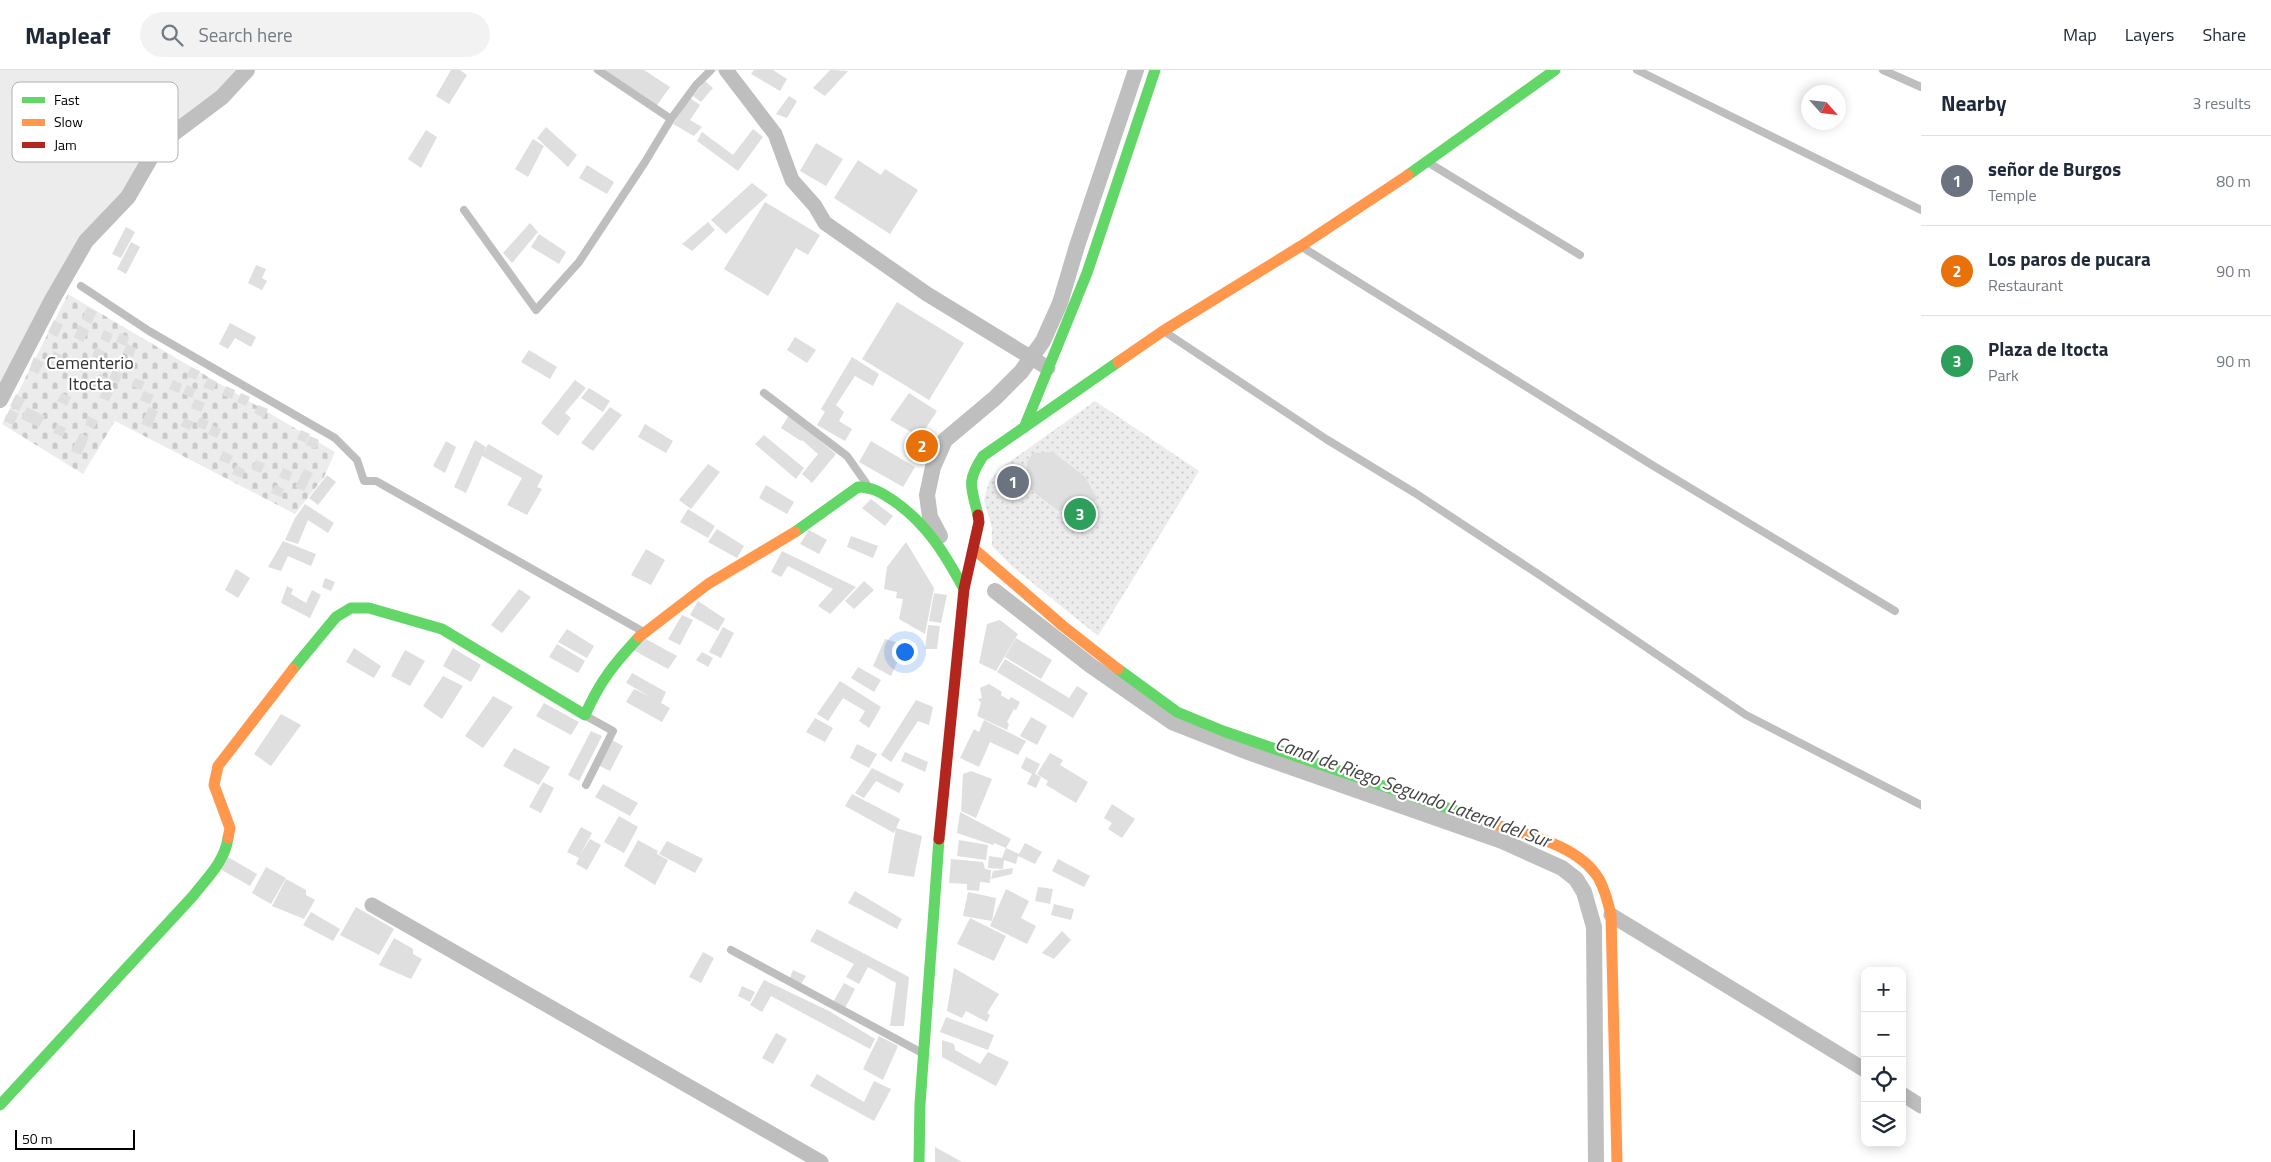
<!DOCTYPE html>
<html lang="en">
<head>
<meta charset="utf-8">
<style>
  :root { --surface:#fff; --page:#f2f2f3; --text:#1f2937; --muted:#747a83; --line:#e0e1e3; --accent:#1a73e8 }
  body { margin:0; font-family:"Titillium Web",sans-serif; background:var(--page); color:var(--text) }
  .controls { position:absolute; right:15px; bottom:15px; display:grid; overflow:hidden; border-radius:10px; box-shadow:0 2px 12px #0003 }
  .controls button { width:45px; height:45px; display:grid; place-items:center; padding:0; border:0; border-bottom:1px solid var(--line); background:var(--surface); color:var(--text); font:25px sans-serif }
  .compass { position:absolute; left:1801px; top:15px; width:45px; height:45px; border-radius:50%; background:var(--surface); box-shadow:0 2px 12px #0003; rotate:117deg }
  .scale { position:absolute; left:15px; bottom:12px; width:120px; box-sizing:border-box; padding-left:5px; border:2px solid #000; border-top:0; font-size:14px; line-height:18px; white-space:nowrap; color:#000; -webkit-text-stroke:4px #fff; paint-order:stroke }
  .you { position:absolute; left:904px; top:581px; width:18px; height:18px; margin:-12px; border:4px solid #fff; border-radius:50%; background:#1a73e8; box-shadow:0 0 0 8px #1a73e833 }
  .badge { display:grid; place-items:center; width:32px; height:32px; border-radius:50%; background:var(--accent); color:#fff; font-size:16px; font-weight:700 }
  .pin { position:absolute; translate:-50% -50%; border:2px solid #fff; box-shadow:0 1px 5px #0006 }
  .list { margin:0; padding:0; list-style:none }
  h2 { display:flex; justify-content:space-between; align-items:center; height:65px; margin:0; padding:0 20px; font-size:21px }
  h2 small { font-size:16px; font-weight:400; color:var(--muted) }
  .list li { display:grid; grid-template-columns:32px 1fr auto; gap:15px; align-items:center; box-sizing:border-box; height:90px; padding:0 20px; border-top:1px solid var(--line) }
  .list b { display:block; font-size:19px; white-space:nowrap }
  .list p { margin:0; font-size:16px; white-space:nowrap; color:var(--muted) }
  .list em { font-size:16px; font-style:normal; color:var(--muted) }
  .icon { flex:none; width:28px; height:28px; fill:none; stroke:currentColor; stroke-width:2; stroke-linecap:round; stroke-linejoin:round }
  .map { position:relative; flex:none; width:1921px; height:1092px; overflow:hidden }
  header { display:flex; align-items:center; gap:30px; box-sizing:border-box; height:70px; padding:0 25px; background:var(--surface); border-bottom:1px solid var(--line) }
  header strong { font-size:24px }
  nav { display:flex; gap:28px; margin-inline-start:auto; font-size:18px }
  .search { width:350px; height:45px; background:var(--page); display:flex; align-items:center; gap:12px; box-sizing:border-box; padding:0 18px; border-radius:28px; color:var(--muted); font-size:19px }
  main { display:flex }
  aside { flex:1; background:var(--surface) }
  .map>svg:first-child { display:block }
  .grass { fill:#ececec }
  .cemetery { fill:url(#cemetery-stones) }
  .park { fill:url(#park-dots) }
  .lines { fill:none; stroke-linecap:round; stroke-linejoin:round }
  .canal { stroke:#bfbfbf; stroke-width:16 }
  .building { fill:#dfdfdf }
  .lane { stroke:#bebebe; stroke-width:8 }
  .street { stroke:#bebebe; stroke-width:15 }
  .fast { stroke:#63d668; stroke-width:11 }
  .slow { stroke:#ff974d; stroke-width:11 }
  .jam { stroke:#b3261e; stroke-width:11 }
  .labels { text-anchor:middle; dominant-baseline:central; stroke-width:4.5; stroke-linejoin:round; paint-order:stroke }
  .park-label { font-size:18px; fill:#333; stroke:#fff }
  .water-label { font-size:19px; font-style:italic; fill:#444; stroke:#fff }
  .key { fill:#fff; stroke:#b2b2b2; stroke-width:1 }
  .key-label { font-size:14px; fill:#000 }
</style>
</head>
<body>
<header>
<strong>Mapleaf</strong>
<div class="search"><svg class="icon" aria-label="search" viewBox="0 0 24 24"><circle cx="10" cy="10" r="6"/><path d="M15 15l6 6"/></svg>Search here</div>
<nav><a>Map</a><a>Layers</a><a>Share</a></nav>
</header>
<main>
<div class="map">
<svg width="1921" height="1092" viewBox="0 0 1921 1092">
  <defs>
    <pattern id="cemetery-stones" width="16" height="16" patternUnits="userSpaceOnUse" patternTransform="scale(1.25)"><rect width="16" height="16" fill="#ececec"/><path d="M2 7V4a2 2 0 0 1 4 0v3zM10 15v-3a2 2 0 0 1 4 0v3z" fill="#c9c9c9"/></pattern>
    <pattern id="park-dots" width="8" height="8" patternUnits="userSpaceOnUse" patternTransform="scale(1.25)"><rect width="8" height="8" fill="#ececec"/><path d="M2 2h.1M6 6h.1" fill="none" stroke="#c9c9c9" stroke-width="1.8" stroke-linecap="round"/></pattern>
  </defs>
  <rect width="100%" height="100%" fill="#fff"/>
  <path class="grass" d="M0,0h247l-25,27 -64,48 -30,52 -42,44 -34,59 -52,100z"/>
  <path class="cemetery" d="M68,224l267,158 -11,25 -29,37 -180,-93 -32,53 -81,-50z"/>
  <path class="park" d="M1095,331l104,70 -101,165 -85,-69 -21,-21v-18l-8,-28 5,-19 16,-16z"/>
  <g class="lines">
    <path class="canal" d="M0,330l52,-100 34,-59 42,-44 30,-52 64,-48 25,-27
      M940,466l-10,-19 -3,-22 6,-28 12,-27 50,-42 26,-26 22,-31 17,-38 17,-57 59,-176
      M995,521l95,74 82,57 76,30 254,89 60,27 14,11 8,13 10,35 2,235"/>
  </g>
  <path class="building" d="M451,0h9l7,5 -18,29 -13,-8z
    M607,0h37l26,17 -15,21 -50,-35z
    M754,0h19l14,9 -7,12 -29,-17z
    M830,0l18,1 -23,25 -12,-8z
    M705,11l8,7 -12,14 -8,-6z
    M789,26l8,5 -10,17 -11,-4z
    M690,28l10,7 -10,15 12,7 -8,9 -21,-12z
    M546,57l31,28 -9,12 -31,-29z
    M753,59l10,8 -25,34 -41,-30 5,-9 31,23z
    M426,60l11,7 -16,31 -13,-9z
    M533,69l11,7 -16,31 -13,-8z
    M816,73l27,16 -17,27 -26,-15z
    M858,90l23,15 4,-6 33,21 -28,44 -56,-36z
    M587,95l27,17 -7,12 -28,-16z
    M752,113l16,12 -42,39 -15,-14z
    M765,132l55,33 -12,20 -12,-7 -28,48 -44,-27z
    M708,152l7,8 -23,21 -10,-7z
    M530,153l8,9 -26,31 -9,-10z
    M126,157l9,5 -14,26 -9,-4z
    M539,164l27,18 -7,12 -28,-17z
    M131,172l9,5 -14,27 -9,-5z
    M256,195l10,4 -4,9 5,3 -5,9 -14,-7z
    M897,232l67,41 -35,57 -67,-41z
    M87,237l10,5 -6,12 -9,-5z
    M54,250l9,5 -6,12 -9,-5z
    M230,253l26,14 -5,10 -16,-9 -7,11 -9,-5z
    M79,255l10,6 -6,11 -9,-5z
    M104,260l9,4 -4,9 -9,-4z
    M120,263l9,4 -2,7 9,4 -3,9 -10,-4 3,-7 -10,-4z
    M795,267l21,13 -9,13 -20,-13z
    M96,277l9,5 -3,8 -10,-4z
    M529,280l28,17 -7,12 -29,-17z
    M54,281l9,5 -6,11 -8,-4z
    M34,287l10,6 -6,11 -9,-4z
    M852,287l27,17 -6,12 -18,-10 -19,29 8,7 -5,9 13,8 -7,12 -28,-16 8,-13 -4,-3z
    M106,289l10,4 -4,8 -10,-4z
    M191,297l9,4 -4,9 -9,-4z
    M113,300l9,4 -3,9 -10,-4z
    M99,304l9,4 -4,8 -9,-4z
    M135,308l10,4 -4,8 -10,-4z
    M208,308l9,4 -4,9 -10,-4z
    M173,310l9,4 -3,9 -10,-4z
    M575,310l11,8 -21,25 6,5 -13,18 -17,-13z
    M187,315l9,4 -4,9 -9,-4z
    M226,316l9,4 -3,9 -10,-4z
    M104,318l9,4 -4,9 -10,-4z
    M589,318l21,13 -7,11 -22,-14z
    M144,321l10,4 -4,9 -10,-4z
    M62,323l9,4 -4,9 -10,-5z
    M241,323l9,4 -4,9 -9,-4z
    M909,323l28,18 -17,26 -30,-17z
    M16,324l9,6 -6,11 -9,-5z
    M195,329l10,4 -4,9 -10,-4z
    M258,335l10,4 -4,9 -10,-5z
    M27,337l18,9 -6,11 -18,-8z
    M149,337l9,4 -7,17 -10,-4z
    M610,337l12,8 -29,36 -12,-8z
    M10,339l9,5 -6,11 -9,-4z
    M789,345l47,39 -24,29 -10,-9 16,-20 -16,-14 -1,1 -20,-13z
    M88,346l10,5 -4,8 -9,-4z
    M200,347l9,4 -4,9 -9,-4z
    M185,348l9,4 -4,8 -10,-4z
    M57,354l9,4 -3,9 -10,-4z
    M645,354l28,17 -7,12 -28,-16z
    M212,355l9,4 -4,9 -9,-4z
    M301,360l9,4 -4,9 -9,-4z
    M80,363l9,4 -8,18 -10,-4z
    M764,365l40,33 -8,11 -41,-35z
    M310,366l9,4 -3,9 -10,-4z
    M917,369l17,10 -8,14 -19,-10z
    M475,370l11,7 -3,7 5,-10 55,32 -6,11 5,2 -15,26 -20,-10 15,-27 -40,-22 -16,37 -12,-6z
    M446,371l10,6 -11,26 -12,-7z
    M871,371l44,26 -12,20 -44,-25z
    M223,381l10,5 -4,8 -10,-4z
    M1053,382l32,25 12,21 -12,16 -9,-6 -17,3 -31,-23 -1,-26 6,-9z
    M256,390l9,4 -4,9 -10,-4z
    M708,394l12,8 -29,37 -12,-9z
    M236,395l9,5 -3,8 -10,-4z
    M283,398l9,4 -3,9 -10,-4z
    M304,399l9,4 -9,18 -9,-4z
    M327,405l9,7 -18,23 -9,-7z
    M275,415l9,4 -3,8 -10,-4z
    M766,415l28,17 -7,12 -28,-16z
    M871,429l22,17 -8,10 -23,-18z
    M305,434l29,19 -6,10 -20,-13 -10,24 -13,-4 10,-22z
    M688,439l27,17 -7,12 -28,-16z
    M717,459l27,17 -7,12 -29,-16z
    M809,460l18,10 -8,14 -19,-10z
    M851,466l27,10 -5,12 -26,-11z
    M283,471l33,13 -5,12 -23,-10 -7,15 -13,-4z
    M906,472l28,46 -9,46 -26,-15 4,-20 -7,-1 1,-6 -13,-3 3,-22z
    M646,479l19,11 -14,25 -20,-10z
    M782,481l74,36 -26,27 -12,-8 15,-17 -45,-23 -7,11 -10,-5z
    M236,499l14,9 -12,20 -13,-8z
    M325,508l10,4 -4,9 -9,-4z
    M864,511l10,9 -20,19 -9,-8z
    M287,516l6,3 -2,5 15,9 6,-13 9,5 -11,23 -29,-15z
    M519,519l12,8 -29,36 -11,-8z
    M934,523l13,2 -6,28 -12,-2z
    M698,531l27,18 -7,12 -28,-16z
    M682,545l11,5 -13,25 -12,-6z
    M1000,550l18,14 -22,37 -17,-8 8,-39z
    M928,555l12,1 -3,23h-12z
    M723,557l11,6 -13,25 -12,-6z
    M567,559l27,17 -7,12 -29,-16z
    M644,568l33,18 -9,13 -35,-19z
    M1016,568l36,22 -11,19 -36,-22z
    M885,569l20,6 -14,31 -18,-10z
    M557,574l28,17 -7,12 -29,-16z
    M354,578l27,18 -7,12 -28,-16z
    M453,578l28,17 -10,17 -28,-16z
    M405,580l20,11 -15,25 -19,-10z
    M702,582l11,6 -5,9 -12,-7z
    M1005,589l64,39 8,-12 11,7 -15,25 -76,-46z
    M858,597l23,13 -7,12 -23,-14z
    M632,603l34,19 -5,11 9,5 -8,14 -36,-20 8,-13 15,7 -23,-13z
    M443,606l20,10 -21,33 -19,-13z
    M840,611l41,26 -12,21 -10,-7 6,-10 -22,-13 -15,23 -11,-7z
    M989,614l13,8 -1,3 8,5 2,-3 9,5 -4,8 -2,-1 -7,13 2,2 -2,6 -30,-14 4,-13 -3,-4 4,-1 -2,-10z
    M493,626l20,11 -30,41 -18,-12z
    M916,630l17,7 -4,18 -11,-4 -27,41 -10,-7z
    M544,633l35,19 -8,13 -35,-19z
    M281,644l20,11 -30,41 -17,-12z
    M1031,647l16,9 -10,19 -17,-9z
    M815,648l18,10 -8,14 -19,-10z
    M984,650l42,21 -8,14 -28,-13 -11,25 -19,-9 14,-29 5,3z
    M591,661l11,5 -23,45 -11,-6z
    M612,670l11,6 -13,25 -12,-6z
    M857,674l20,10 -8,14 -19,-10z
    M514,678l36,19 -11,18 -36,-19z
    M905,682l23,10 -3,10 -24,-11z
    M1050,683l13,7 -3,5 28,17 -12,21 -30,-18 2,-4 -11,-7z
    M1026,687l14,7 -5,10 6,3 -5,11 -9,-4 5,-10 -11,-6z
    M872,698l32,16 -5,9 -23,-12 -12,17 -9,-5z
    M971,701l21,8 -16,39 -15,-7 2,-37z
    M543,712l11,6 -13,25 -12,-6z
    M603,714l35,19 -8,13 -35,-19z
    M852,724l48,25 -6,14 -49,-27z
    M1112,734l23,15 -13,19 -14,-9 4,-6 -8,-5z
    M960,742l51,27 -5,9 -12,-5 -1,2 -36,-12z
    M619,746l19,11 -14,26 -20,-11z
    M581,757l11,6 -12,22 10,-16 11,6 -14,25 -11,-6 3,-6 -12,-6z
    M896,758l26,8 -8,41 -26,-4z
    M638,770l20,11 -1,3 11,6 -13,25 -31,-19z
    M959,770l29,5 -2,15 -29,-4z
    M667,771l36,18 -8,14 -36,-19z
    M1025,773l17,9 -7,12 -17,-8 -2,8 -12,-4 -1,9 -15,-1 1,-12 13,2 4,-10 13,6z
    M228,787l29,17 -7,12 -30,-17z
    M951,789l32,3 2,7 6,1 -1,13 -10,-1 -1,9 -12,-1v-6l-18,-1z
    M1058,789l32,17 -6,11 -32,-16z
    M266,797l20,11 -15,26 -19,-11z
    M1013,798l-1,6 -21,5 2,-8z
    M286,809l20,11v5l9,5 -11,19 -32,-13z
    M1038,817l15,2 -3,15 -15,-3z
    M1006,819l23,12 -8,17 15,8 -9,18 -37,-18z
    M855,821l47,28 -5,10 -49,-26z
    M968,822l28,6 -4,23 -29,-5z
    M1054,834l20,5 -3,11 -20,-5z
    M356,837l38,22 -15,26 -39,-20z
    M311,842l29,17 -7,12 -30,-16z
    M970,848l36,18 -12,25 -37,-17z
    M817,859l92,48 -5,49h-14l6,-43 -28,-16 -9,17 -13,-7 8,-13 -44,-23z
    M1062,861l9,9 -17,19 -12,-6z
    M394,868l19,11v5l9,5 -11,20 -32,-14z
    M703,882l11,6 -13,25 -12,-6z
    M954,898l45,26 -12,19 3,2 -3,7 -21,-11 -4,7 -15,-7z
    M793,900l13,6 -6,10 -11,-6z
    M764,910l65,31 46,28 -5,10 -99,-53 -9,16 -12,-7z
    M844,913l11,6 -11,21 -12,-6z
    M742,916l13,6 -5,10 -12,-6z
    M946,947l48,18 -6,15 -48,-18z
    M776,963l11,6 -14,25 -11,-6z
    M879,966l19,10 -15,34 -20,-11z
    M942,970l12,4 1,6 25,14 8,-12 21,10 -13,24 -54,-29z
    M817,1004l47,28 10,-21 17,8 -17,32 -64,-35z
    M935,1077l27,15h-27z"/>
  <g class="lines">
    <path class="lane" d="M598,0l73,49
      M1637,0l284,140
      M1883,0l38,17
      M1429,93l151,92
      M464,140l72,100 43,-48 66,-100 26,-43 25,-34 15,-15
      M1302,177l350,218 243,146
      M81,216l68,45 186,107 22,22 7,21h12l266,150
      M1165,262l161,107 89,54 129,85 202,137 175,90
      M764,323l83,63 19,27
      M586,715l27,-54 -27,-15
      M731,880l193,104"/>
    <path class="street" d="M726,0l49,64 17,46 23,26 10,17 102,71 121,74
      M372,835l449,257
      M1611,845l254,155
      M1902,1024l19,12"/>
    <path class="fast" d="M1408,105l147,-105
      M1024,358l63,-155 68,-203
      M978,445c-7,-29 -12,-33 5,-59l135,-94
      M795,462l63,-45c15,0 24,6 36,14 33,23 51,53 70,88
      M293,599l43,-52 15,-9h18l73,21 143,86c15,-34 29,-51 54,-78
      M1118,599l59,43 46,19 268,92
      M0,1035l193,-209c14,-18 32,-35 35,-58
      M919,1092l1,-58 19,-265"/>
    <path class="slow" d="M1118,292l45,-31 138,-85 107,-71
      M974,479l89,77 55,43
      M639,567l69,-53 87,-52
      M1491,753c35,12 87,21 108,56 6,11 9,23 12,36l6,247
      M228,768l2,-10 -16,-43 4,-19 75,-97"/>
    <path class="jam" d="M939,769l25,-250 15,-67 -1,-7"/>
  </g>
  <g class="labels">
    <g class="park-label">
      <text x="90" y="292">Cementerio<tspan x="90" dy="21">Itocta</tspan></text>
    </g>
    <g class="water-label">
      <text transform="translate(1413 721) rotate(20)">Canal de Riego Segundo Lateral del Sur</text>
    </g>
  </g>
  <rect x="12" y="12" width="166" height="80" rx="8" class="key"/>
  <rect x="22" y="27" width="23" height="6" fill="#63d668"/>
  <rect x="22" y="49" width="23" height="7" fill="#ff974d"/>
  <rect x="22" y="72" width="23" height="6" fill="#b3261e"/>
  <g class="key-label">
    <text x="54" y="35">Fast</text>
    <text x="54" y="57">Slow</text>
    <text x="54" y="80">Jam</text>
  </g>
</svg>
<div class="controls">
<button>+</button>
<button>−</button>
<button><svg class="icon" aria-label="locate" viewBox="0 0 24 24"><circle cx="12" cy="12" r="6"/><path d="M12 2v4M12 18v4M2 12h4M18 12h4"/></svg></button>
<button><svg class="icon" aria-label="layers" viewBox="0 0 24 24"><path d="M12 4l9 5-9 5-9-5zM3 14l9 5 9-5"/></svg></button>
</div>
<svg class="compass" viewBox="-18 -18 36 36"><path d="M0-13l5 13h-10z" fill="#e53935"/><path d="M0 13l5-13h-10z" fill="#747a83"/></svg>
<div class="scale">50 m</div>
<div class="you"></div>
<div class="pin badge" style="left:1013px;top:412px;background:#6b7280">1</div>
<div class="pin badge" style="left:922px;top:376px;background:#e8710a">2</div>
<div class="pin badge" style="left:1080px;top:444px;background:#2e9e5b">3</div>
</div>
<aside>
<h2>Nearby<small>3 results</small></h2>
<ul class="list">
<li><span class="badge" style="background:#6b7280">1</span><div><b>señor de Burgos</b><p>Temple</p></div><em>80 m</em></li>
<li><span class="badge" style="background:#e8710a">2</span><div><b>Los paros de pucara</b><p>Restaurant</p></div><em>90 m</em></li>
<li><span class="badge" style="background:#2e9e5b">3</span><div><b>Plaza de Itocta</b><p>Park</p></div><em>90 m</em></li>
</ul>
</aside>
</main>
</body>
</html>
